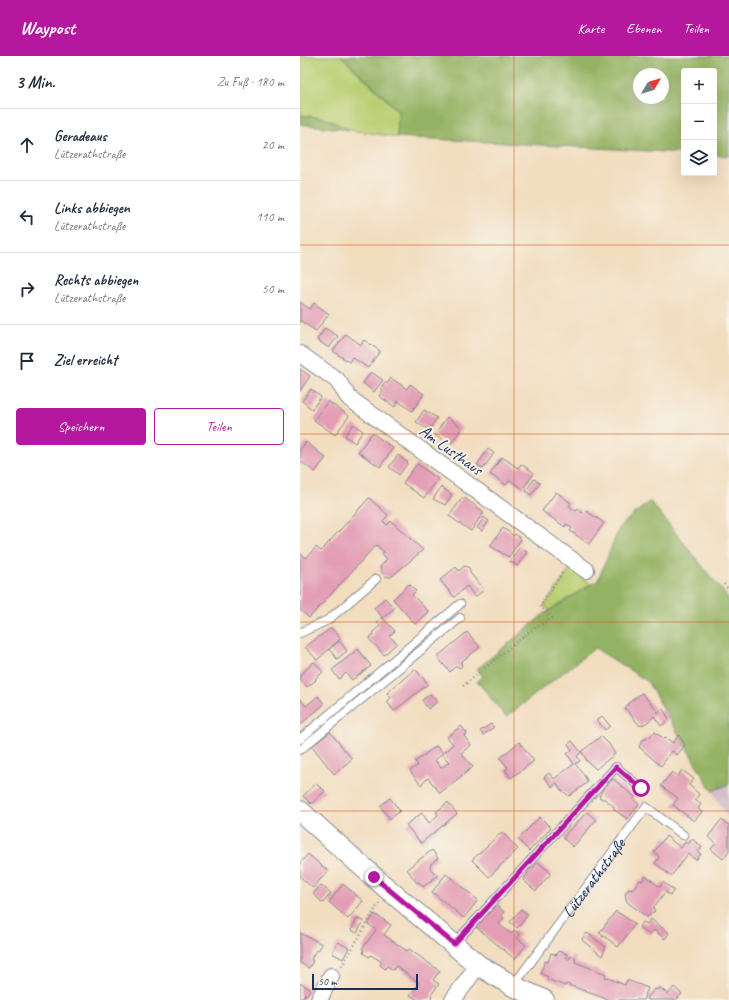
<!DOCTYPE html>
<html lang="de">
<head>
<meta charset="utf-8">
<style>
  :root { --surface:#fff; --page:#f2f2f3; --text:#1f2937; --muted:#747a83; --line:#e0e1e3; --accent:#b5179e }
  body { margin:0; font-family:Caveat,sans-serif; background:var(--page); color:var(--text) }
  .controls { position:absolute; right:12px; top:12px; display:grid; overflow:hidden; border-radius:4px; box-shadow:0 4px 16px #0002 }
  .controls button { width:36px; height:36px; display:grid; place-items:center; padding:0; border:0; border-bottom:1px solid var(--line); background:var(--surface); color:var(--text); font:20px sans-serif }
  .compass { position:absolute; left:333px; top:12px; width:36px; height:36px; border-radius:50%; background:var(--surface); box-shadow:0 4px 16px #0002; rotate:52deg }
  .scale { position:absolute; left:12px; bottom:10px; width:106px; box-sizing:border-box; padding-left:4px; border:2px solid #1b2f5e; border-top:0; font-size:11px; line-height:14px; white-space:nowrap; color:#1b2f5e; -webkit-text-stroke:3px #f7f3e8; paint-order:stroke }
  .stop { position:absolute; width:12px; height:12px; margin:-9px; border:3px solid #b5179e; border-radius:50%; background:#fff }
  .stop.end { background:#b5179e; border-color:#fff; box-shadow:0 1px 4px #0008 }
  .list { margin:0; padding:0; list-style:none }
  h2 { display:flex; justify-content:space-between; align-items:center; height:52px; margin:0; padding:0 16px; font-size:17px }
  h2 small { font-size:13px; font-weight:400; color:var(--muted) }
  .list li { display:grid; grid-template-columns:26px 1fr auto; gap:12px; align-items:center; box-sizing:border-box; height:72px; padding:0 16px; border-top:1px solid var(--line) }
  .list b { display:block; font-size:15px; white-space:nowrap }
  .list p { margin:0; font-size:13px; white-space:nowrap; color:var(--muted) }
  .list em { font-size:13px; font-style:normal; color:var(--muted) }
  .actions { display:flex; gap:8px; padding:12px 16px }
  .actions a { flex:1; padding:9px 0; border:1px solid var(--accent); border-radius:4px; text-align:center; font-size:14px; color:var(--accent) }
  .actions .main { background:var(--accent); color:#fff }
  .icon { flex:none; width:22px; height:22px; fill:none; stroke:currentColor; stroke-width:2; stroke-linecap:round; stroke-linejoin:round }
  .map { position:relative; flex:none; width:429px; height:944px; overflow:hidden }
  header { display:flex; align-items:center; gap:24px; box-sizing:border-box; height:56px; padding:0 20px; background:var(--accent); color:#fff }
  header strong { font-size:19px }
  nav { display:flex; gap:22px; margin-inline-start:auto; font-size:14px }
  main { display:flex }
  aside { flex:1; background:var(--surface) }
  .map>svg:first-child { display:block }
  .industrial { fill:#d2bdc8 }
  .green { fill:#bbcf72; stroke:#6b7f68 }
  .forest { fill:#94b264; stroke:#587061; fill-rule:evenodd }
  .building { fill:#e39eb6; fill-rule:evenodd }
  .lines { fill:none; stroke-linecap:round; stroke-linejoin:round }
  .service-casing { stroke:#86868e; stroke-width:10 }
  .minor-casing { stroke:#86868e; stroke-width:18 }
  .tertiary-casing { stroke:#86868e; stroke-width:22 }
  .path { stroke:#86868e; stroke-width:2.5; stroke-dasharray:1 3; stroke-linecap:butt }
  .service { stroke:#fff; stroke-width:8 }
  .minor { stroke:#fff; stroke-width:16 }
  .tertiary { stroke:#fff; stroke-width:20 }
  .route { stroke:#b5179e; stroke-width:5 }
  .grid { fill:none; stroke:#d45514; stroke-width:1; stroke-opacity:0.55 }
  .labels { text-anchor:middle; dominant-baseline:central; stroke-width:4; stroke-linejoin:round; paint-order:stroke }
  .street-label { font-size:17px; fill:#1b2f5e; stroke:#f7f3e8 }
</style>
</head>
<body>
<header>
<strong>Waypost</strong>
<nav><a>Karte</a><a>Ebenen</a><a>Teilen</a></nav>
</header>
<main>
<aside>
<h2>3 Min.<small>Zu Fuß · 180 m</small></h2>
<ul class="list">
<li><svg class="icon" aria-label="ahead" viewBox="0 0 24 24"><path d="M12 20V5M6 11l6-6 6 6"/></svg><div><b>Geradeaus</b><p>Lützerathstraße</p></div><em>20 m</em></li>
<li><svg class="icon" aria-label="left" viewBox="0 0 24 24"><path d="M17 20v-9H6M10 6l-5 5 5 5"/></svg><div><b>Links abbiegen</b><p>Lützerathstraße</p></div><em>110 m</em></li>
<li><svg class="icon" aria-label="right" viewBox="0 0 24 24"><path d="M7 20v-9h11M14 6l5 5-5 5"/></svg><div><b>Rechts abbiegen</b><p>Lützerathstraße</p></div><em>50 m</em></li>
<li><svg class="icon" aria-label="arrive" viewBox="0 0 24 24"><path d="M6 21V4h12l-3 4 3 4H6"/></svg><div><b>Ziel erreicht</b></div></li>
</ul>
<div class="actions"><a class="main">Speichern</a><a>Teilen</a></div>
</aside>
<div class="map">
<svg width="429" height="944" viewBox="0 0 429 944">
  <rect width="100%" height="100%" fill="#f7f3e8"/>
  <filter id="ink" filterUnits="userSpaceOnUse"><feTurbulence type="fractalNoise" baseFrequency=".025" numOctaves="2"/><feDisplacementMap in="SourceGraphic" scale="8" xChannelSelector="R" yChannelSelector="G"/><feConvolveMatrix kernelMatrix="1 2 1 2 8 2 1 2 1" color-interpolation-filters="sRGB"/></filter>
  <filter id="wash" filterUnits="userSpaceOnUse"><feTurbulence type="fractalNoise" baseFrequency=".012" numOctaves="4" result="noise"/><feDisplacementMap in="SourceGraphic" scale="16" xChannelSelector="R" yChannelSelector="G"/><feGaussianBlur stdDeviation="0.9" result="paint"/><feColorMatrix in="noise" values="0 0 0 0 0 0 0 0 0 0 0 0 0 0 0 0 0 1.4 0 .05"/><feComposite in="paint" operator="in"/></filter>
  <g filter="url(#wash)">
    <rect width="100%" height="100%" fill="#f2ddbf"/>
    <path class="industrial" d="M429,728v33l-3,-2 -14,-24z"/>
    <path class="green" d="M0,0h41l57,55 -1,26 -47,-7 -26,-12 -24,-3z
      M271,512l20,16 -41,26 -6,-4z"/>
    <path class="forest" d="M41,0h388v100l-15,-1v-84h-30v82l-287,-16 1,-27zM339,18h24v24h-24z
      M0,59l24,3 26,12 -50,-6z
      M350,445l79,98v185l-17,7 -65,-110 -52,-33 -89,69 -29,-36 6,-5 -6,-7 67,-55 54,-34 22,-54z"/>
    <g id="blocks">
      <path class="building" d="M0,246l10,7 4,-6 15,11 -13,17 -15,-10 -1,2z
        M25,272l13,8 -9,12 -12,-8z
        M46,278l15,11 3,-5 16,11 -12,17 -16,-11 -3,5 -16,-11z
        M0,313l10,7 -10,15z
        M71,316l12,8 -9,12 -11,-9z
        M91,322l16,11 3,-5 14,10 -12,17 -14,-10 -3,6 -16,-11 4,-6 -2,-2 4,-6 2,2z
        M11,333l10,8 -9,12 -10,-8z
        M28,345l21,15 -14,19 -21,-15z
        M124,354l13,8 -8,12 -13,-8z
        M147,361l15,11 -12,17 -15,-10z
        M53,368l10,7 -8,12 -10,-7z
        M72,377l21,15 -13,19 -22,-15z
        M6,386l20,16 -11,14 -15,-11v-11z
        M188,393l6,4 -11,16 -6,-4z
        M98,399l10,8 -9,12 -10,-8z
        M202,401l16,11 3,-4 13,9 -11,16 -13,-9 -4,5 -16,-11z
        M117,408l21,15 -14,19 -21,-15z
        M234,423l6,4 -9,12 -5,-4z
        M141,431l11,8 -7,10 -12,-6z
        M256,436l15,11 -2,3 7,5 2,-3 4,5 3,-3 19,13 -15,21 -19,-13 2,-3 -6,-4 -1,3 -23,-16z
        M163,441l21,15 -13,19 -22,-15z
        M69,442l19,17 -5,6 4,4 4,-4 32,29 -32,27h-2l-4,-1 -4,-5 -1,-4 7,-8 -5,-5 2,-2 -8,-7 -67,73 -9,-8v-57l6,5 10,-11 5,4z
        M184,461l5,4 -7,10 -5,-3z
        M203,472l11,8 1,-2 6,5 -12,18 -19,-11z
        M220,491l7,5 -10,14 -7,-5z
        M164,510l4,1 2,2v4l14,17 -9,7 -8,-11 -13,11 -14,-17 16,-13 3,4z
        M109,528l7,7 -4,4 17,17 -14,12 -22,-25z
        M85,542l9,10 -11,10 -9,-10z
        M82,561l13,14 -6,5 8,7 -13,12 -15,-16 5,-6 -1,-1 7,-6 -3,-4z
        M31,572l10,10 -24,22 -12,-13z
        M167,576l13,15 -19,15 1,4 -2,2 -4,-2 -6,6 -13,-15z
        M39,585l8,10 -10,8 -8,-10z
        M58,593l13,17 -19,14 -6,-7 -7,6 -7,-9z
        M14,606l9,10 -8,7 1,1 -9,7 -7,-8v-4z
        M115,613l13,15 -34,27 -7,-9 4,-4 -4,-5z
        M342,637l16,19v1l5,-4 6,10 -8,7 -7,-10 -6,6 -8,4 -15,-18 6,-7z
        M130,638l7,8 -9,7 -6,-9z
        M18,640l6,8 -24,21v-26l6,7z
        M302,660l8,10 -5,4 -8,-10z
        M191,668l3,3 -11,8 -3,-4z
        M161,670l6,7 -3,3 7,9 -10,8 12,14 -33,26 -12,-15 -7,7 -11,-14 8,-6 -3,-3 21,-16 6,7 6,-4 5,-5 -6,-7zM142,698l7,8 -8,6 -6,-8z
        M30,676l22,27 -18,15 -22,-28z
        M354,676l11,7 1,-1 7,5 6,-8 6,10 -8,10 -5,-4 -11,15 -22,-19 3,-7 4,-1 2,-3 2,1z
        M301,680l8,8 6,10 -19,15 -9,-8 -5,-9 -5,4 3,5 -5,3 7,8 6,10 -19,14 -9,-7 -3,-6 -5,4 -8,-10 5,-4 5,6 20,-15 -7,-10 5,-4 -4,-6 4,-3 9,11z
        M219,686l15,19 -23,17 -6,-8 3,-2 -8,-10z
        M382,714l12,9 -5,6 10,9 -4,6 6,4 -3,5 4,3 -8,9 -21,-16 5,-7 -17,-12 11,-14 6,4z
        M313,723l22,18 -2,2 6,5 -11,15 -14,-9v-3l-9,-8h-3l-3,-2 4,-8z
        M16,728l9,7 -14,13 -8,-8z
        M90,742l10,13 -10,8 -10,-13z
        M148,746l9,12 -36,29 -15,-18 16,-12 7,10 9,-8 -2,-3z
        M287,756l9,8 -23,27 -10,-9 7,-9h1z
        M240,761l11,11 -22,23 -11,-12z
        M421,764l8,5v26l-6,8 -12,-10 5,-6 -8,-6z
        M202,776l16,17 -29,28 -17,-17z
        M366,780l15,12 4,-6 3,2 4,-5 10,8 -4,5 3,2 -5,6 -8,-6 -17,22 -16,-13 4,-5 -1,-3 -4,-3z
        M132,794l6,8 -7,6 -1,4 7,8 -14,11 -4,-5 -2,1 -10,-14z
        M8,798l20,17 -15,17 -13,-11v-14z
        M238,806l13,11 -15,18 -13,-11 5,-7v-4h4z
        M146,818l32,26 -14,18 -32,-26z
        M346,820l14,11 3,-5 11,8 -4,5 -5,-3 -12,16 2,3 -8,6 -20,-15 -2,-8 4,-5 3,1 8,-10 2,1z
        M43,828l20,17 -15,18 -19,-17z
        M21,829l10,8 -8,10 -10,-9z
        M195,848l9,8 -3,4 3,2 -5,6 12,10 3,-4 6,5 -3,3 9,7 -11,14 -39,-32z
        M221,853l7,6 -11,13 -7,-6z
        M316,855l19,13 -17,23 -14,-11 -2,1 1,-1 -4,-3z
        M75,858l16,11 -7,10 23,16 2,-2 31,22 -7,9 6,4 -8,11 1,1 -2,4h-12l-8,-5 9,-12 -12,-9 -11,-8 -3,4 -6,-4 -2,3 -5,-4 2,-3 -11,-7 -2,2 -6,-4 1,-3 -2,-1 14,-19 -8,-6z
        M57,863l6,2 -6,12 -6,-3z
        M351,863l18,14 -4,6 -11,-9 -4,5 -11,-8 4,-5 4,2z
        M0,877l22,11 -4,7 -2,-1 -3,5 -2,5 2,1 -4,7 -9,-5z
        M287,877l19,14 -4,9 -19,-15 -1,-2z
        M38,886l11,6 -6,11 -11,-6z
        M258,895l9,3 -1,3 3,2 2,-3 5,2 -1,4 31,12 -1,3 20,8 2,-5 21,8 -5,12h-34l-43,-16 -1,2 -18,-7 1,-2 -8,-4 5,-12 3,1 3,-9 6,2z
        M0,927l10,6 -3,6 -2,-1 -3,6h-2z
        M359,931l9,7 6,-7 8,7 -6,6h-28l-1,-2 8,-9 2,1z"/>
    </g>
  </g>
  <g filter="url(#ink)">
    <use href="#blocks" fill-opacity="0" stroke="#86868e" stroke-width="1"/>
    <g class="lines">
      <g class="service-casing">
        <g id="service">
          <path d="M0,577l28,-13 48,-41"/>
          <path d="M0,683l160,-135"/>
          <path d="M0,694l160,-132"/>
          <path d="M154,888l162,-177 25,21"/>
          <path id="s1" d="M213,930l133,-179 37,28"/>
        </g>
      </g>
      <g class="minor-casing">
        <path id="minor" d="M0,298l37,26 12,18 237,172
          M19,944l12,-24
          M153,944l25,-35"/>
      </g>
      <g class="tertiary-casing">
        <path id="tertiary" d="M0,755l83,74 95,80 35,21 31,14"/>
      </g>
      <path class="path" d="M424,528l5,6
        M163,630l67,-55 22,-13 -12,-12 23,-34
        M42,910l37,-63"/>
      <use href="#service" class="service"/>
      <use href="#minor" class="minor"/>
      <use href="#tertiary" class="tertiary"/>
    </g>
  </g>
  <g class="lines" filter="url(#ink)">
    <path class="route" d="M74,821l80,67 162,-177 25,21"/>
  </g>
  <path class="grid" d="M214,0v944M0,189h429M0,378h429M0,566h429M0,755h429"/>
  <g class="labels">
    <g class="street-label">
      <text transform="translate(151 394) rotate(36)">Am Lusthaus</text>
      <text stroke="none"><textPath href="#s1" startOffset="135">Lützerathstraße</textPath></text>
    </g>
  </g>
</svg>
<div class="controls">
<button>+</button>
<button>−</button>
<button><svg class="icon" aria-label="layers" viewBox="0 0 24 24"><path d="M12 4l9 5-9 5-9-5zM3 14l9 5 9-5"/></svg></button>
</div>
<svg class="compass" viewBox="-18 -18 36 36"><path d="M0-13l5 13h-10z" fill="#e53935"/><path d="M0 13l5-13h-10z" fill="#747a83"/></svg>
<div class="scale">50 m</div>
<div class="stop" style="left:341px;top:732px"></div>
<div class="stop end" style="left:74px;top:821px"></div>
</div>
</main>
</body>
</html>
